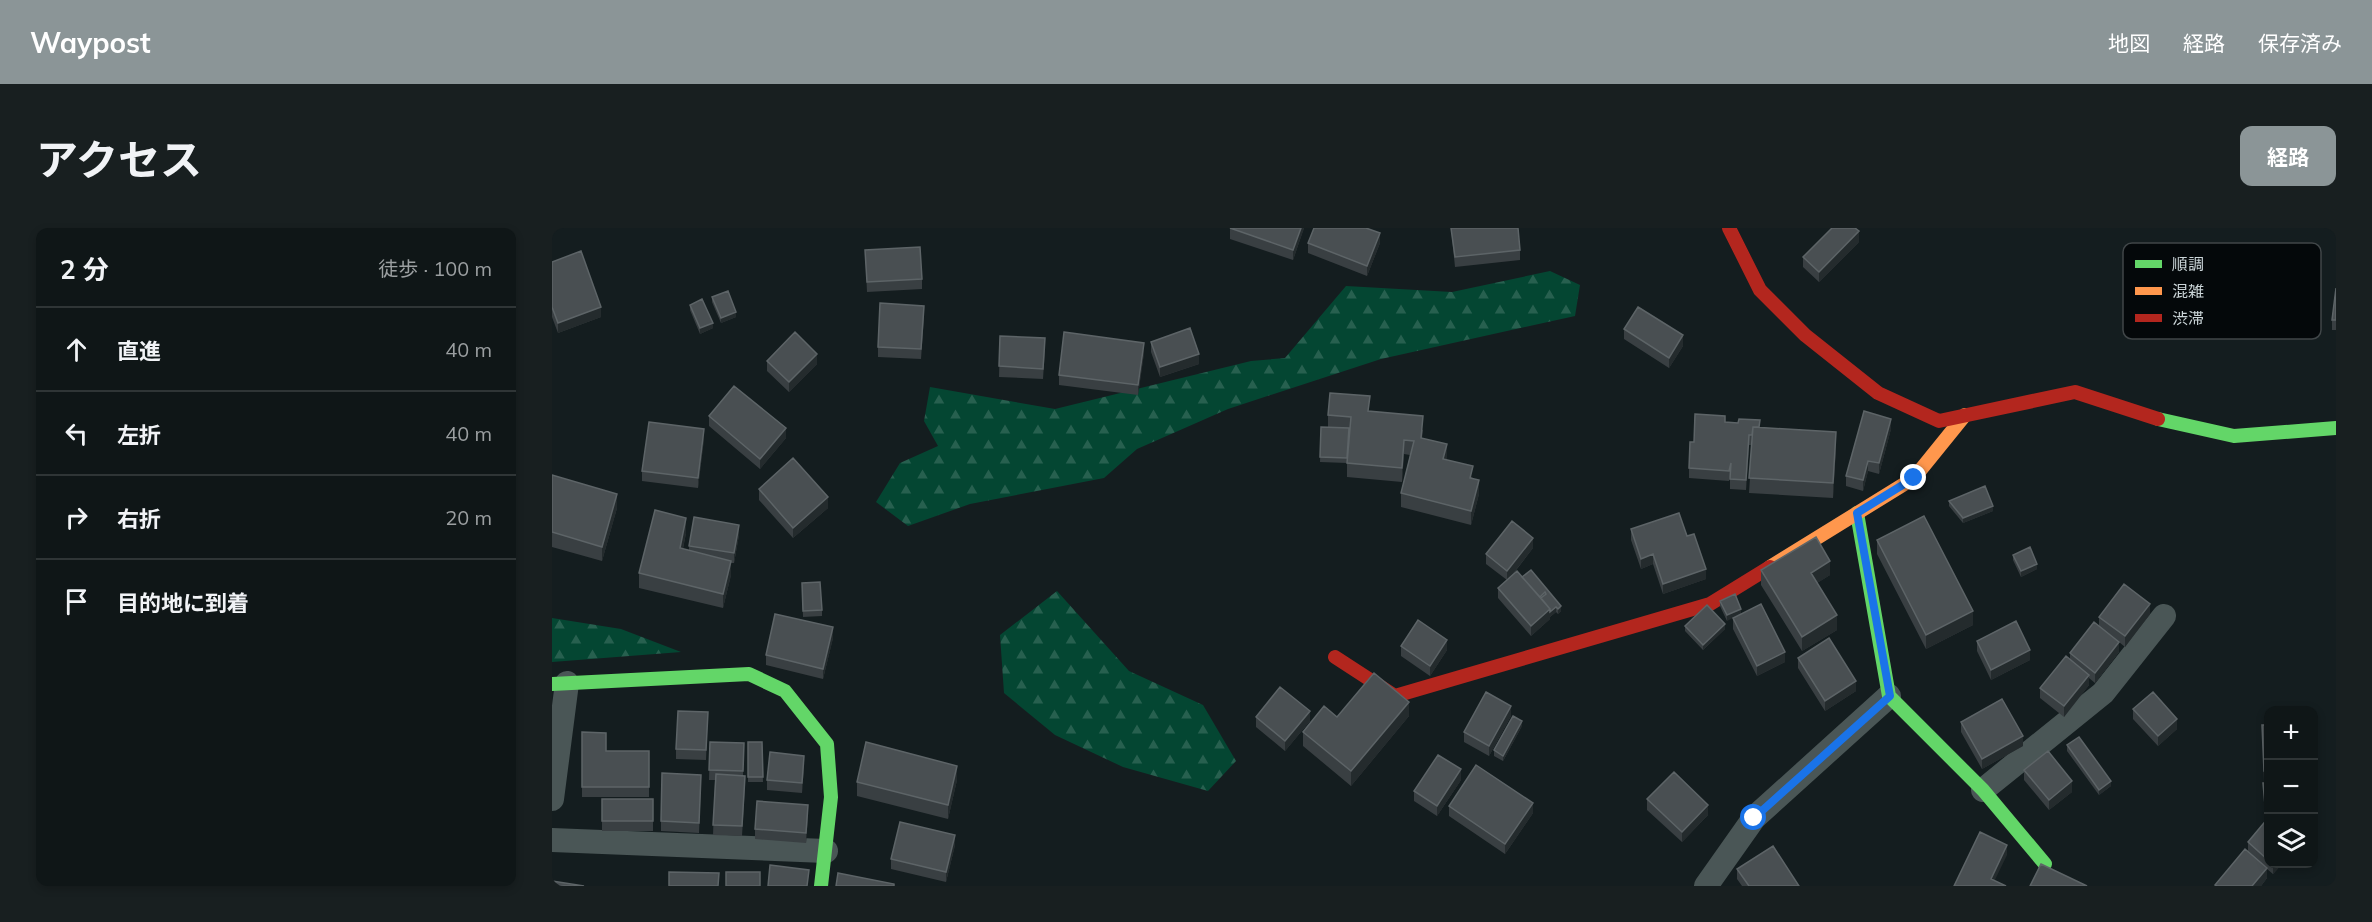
<!DOCTYPE html>
<html lang="ja">
<head>
<meta charset="utf-8">
<style>
  :root { --surface:#0f1617; --page:#181f20; --text:#f1f3f6; --muted:#9b9fa1; --line:#2f3536; --accent:#8b9597 }
  body { margin:0; font-family:Mulish,"Noto Sans JP",sans-serif; background:var(--page); color:var(--text) }
  .controls { position:absolute; right:18px; bottom:18px; display:grid; overflow:hidden; border-radius:12px; box-shadow:0 3px 9px #0003 }
  .controls button { width:54px; height:54px; display:grid; place-items:center; padding:0; border:0; border-bottom:2px solid var(--line); background:var(--surface); color:var(--text); font:30px sans-serif }
  .stop { position:absolute; width:18px; height:18px; margin:-14px; border:4px solid #1a73e8; border-radius:50%; background:#fff }
  .stop.end { background:#1a73e8; border-color:#fff; box-shadow:0 2px 6px #0008 }
  .list { margin:0; padding:0; list-style:none }
  h2 { display:flex; justify-content:space-between; align-items:center; height:78px; margin:0; padding:0 24px; font-size:26px }
  h2 small { font-size:20px; font-weight:400; color:var(--muted) }
  .list li { display:grid; grid-template-columns:39px 1fr auto; gap:18px; align-items:center; box-sizing:border-box; height:84px; padding:0 24px; border-top:2px solid var(--line) }
  .list b { display:block; font-size:22px; white-space:nowrap }
  .list em { font-size:20px; font-style:normal; color:var(--muted) }
  .icon { flex:none; width:33px; height:33px; fill:none; stroke:currentColor; stroke-width:2; stroke-linecap:round; stroke-linejoin:round }
  .map { position:relative; flex:none; width:1784px; height:658px; overflow:hidden; border-radius:12px }
  header { display:flex; align-items:center; gap:36px; box-sizing:border-box; height:84px; padding:0 30px; background:var(--accent); color:#fff }
  header strong { font-size:28px }
  nav { display:flex; gap:33px; margin-inline-start:auto; font-size:21px }
  .intro { display:flex; align-items:center; justify-content:space-between; box-sizing:border-box; height:144px; padding:0 36px }
  h1 { margin:0; font-size:42px }
  .button { padding:15px 27px; border-radius:12px; background:var(--accent); color:#fff; font-size:21px; font-weight:700 }
  main { display:flex; gap:36px; padding:0 36px }
  aside { flex:1; background:var(--surface); border-radius:12px; box-shadow:0 3px 9px #0003 }
  .map>svg:first-child { display:block }
  .forest { fill:url(#forest-firs) }
  .lines { fill:none; stroke-linecap:round; stroke-linejoin:round }
  .street { stroke:#4a5656; stroke-width:24 }
  .fast { stroke:#63d668; stroke-width:14 }
  .slow { stroke:#ff974d; stroke-width:14 }
  .jam { stroke:#b3261e; stroke-width:14 }
  .wall { fill:#393f42; fill-rule:evenodd }
  .shaded-wall { fill:#242b2d }
  .building { fill:#494f52; stroke:#5d6467; stroke-width:1.5 }
  .route { stroke:#1a73e8; stroke-width:8 }
  .key { fill:#04080a; stroke:#404648; stroke-width:1.5 }
  .key-label { font-size:16px; fill:#cbd5d8 }
</style>
</head>
<body>
<header>
<strong>Waypost</strong>
<nav><a>地図</a><a>経路</a><a>保存済み</a></nav>
</header>
<div class="intro"><h1>アクセス</h1><a class="button">経路</a></div>
<main>
<aside>
<h2>2 分<small>徒歩 · 100 m</small></h2>
<ul class="list">
<li><svg class="icon" aria-label="ahead" viewBox="0 0 24 24"><path d="M12 20V5M6 11l6-6 6 6"/></svg><div><b>直進</b></div><em>40 m</em></li>
<li><svg class="icon" aria-label="left" viewBox="0 0 24 24"><path d="M17 20v-9H6M10 6l-5 5 5 5"/></svg><div><b>左折</b></div><em>40 m</em></li>
<li><svg class="icon" aria-label="right" viewBox="0 0 24 24"><path d="M7 20v-9h11M14 6l5 5-5 5"/></svg><div><b>右折</b></div><em>20 m</em></li>
<li><svg class="icon" aria-label="arrive" viewBox="0 0 24 24"><path d="M6 21V4h12l-3 4 3 4H6"/></svg><div><b>目的地に到着</b></div></li>
</ul>
</aside>
<div class="map">
<svg width="1784" height="658" viewBox="0 0 1784 658">
  <defs>
    <pattern id="forest-firs" width="22" height="20" patternUnits="userSpaceOnUse" patternTransform="scale(1.5)"><rect width="22" height="20" fill="#044632"/><path d="M5 1l3.5 6h-7zM16 11l3.5 6h-7z" fill="#27604f"/></pattern>
  </defs>
  <rect width="100%" height="100%" fill="#141d1f"/>
  <path class="forest" d="M998,43l30,14 -5,31 -194,43 -153,50 -91,40 -33,29 -134,26 -62,22 -32,-24 24,-39 38,-17 -14,-25 6,-34 125,22 196,-48 34,-3 61,-72 106,6z
    M505,363l72,80 74,34 33,56 -28,30 -85,-24 -68,-32 -51,-42 -4,-58z
    M0,390l69,11 60,23 -129,10z"/>
  <g class="lines">
    <path class="street" d="M1431,562l120,-97 61,-77
      M0,571l15,-116
      M0,612l274,11
      M1154,658l48,-68 135,-122"/>
    <path class="fast" d="M1606,191l76,17 102,-8
      M1305,285l32,183 94,94 62,74
      M0,456l197,-10 36,17 42,53 4,53 -10,89"/>
    <path class="slow" d="M1218,339l144,-89 51,-63"/>
    <path class="jam" d="M1177,0l31,62 45,45 73,58 61,28 136,-29 83,27
      M783,429l60,39 315,-92 60,-37"/>
  </g>
  <path class="wall" d="M678,0h74l-11,32 -63,-21z
    M899,0l69,22v10l-65,7z
    M1307,14l-40,40 -16,-15v-10z
    M756,15h72l-13,33 -59,-23z
    M313,22l57,29v10l-55,3z
    M0,34l49,55 -43,16 -6,-16z
    M1784,60v42h-4v-10z
    M160,69l24,20 -15,6 -9,-21z
    M138,77l23,23 -13,6 -10,-24z
    M372,88l-3,43 -43,-2v-10z
    M1072,101l59,17 -14,22 -45,-29z
    M448,108l45,12 -2,31 -44,-2z
    M599,114l48,22 -39,13 -9,-25z
    M592,125l-6,42 -79,-10v-10z
    M215,133l50,3 -28,28 -22,-21z
    M818,183l53,19 -1,8 24,21 27,19 6,16 -8,31 -70,-18v-14l9,-38 -6,-1 -2,28 -55,-5v-14l-27,-1 1,-35h7v-12zM797,204h1l-3,26z
    M157,188l77,22 -26,31 -51,-43z
    M1173,194l35,5 76,20 -3,51 -84,-5 3,-48h-3l-3,45 -16,-1v-12l-1,4 -40,-3v-10l5,-26z
    M1339,201l-12,45 -11,-3 -5,20 -17,-5v-10z
    M152,211l-6,49 -56,-7v-10z
    M0,247l65,33 -15,53 -50,-14z
    M207,261l69,19 -35,30 -34,-38z
    M1397,273l44,10 -30,12 -14,-17z
    M1079,301l56,7 19,43 -43,15 -10,-30 -12,5 -10,-29z
    M134,305l-3,16 6,1v-4l50,-11 -5,28h-3v12l-8,33 -84,-20v-15z
    M1325,312l96,85 -47,24 -49,-95z
    M981,320l-23,30 12,-1 9,-7 30,41 -3,3 -2,-2 -6,5v2l-19,17 -33,-38v-10l9,-8 -21,-16v-10z
    M1461,327l24,14 -16,8 -8,-17z
    M1209,342l69,5 -13,8 20,47 -35,21 -41,-66z
    M250,355l20,27v6l-19,1z
    M1183,366l-8,27 -7,-15v-5z
    M1598,386l-25,33 -6,-5v10l-24,31 -6,-5v7l-25,32 -24,-19v-10l30,-29v-6l29,-27v-9z
    M1181,390l52,44 -28,14 -24,-47z
    M1133,398l40,3 -22,21 -18,-19z
    M281,410l-10,41 -57,-14v-10z
    M1425,413l53,19 -39,20 -14,-29z
    M849,418l46,4 -17,26 -29,-20z
    M1246,430l58,33 -31,20 -27,-43z
    M1581,481l44,20 -19,17 -25,-27z
    M156,484l-2,48 -30,-1v-10z
    M857,488l-58,70 -48,-40v-14l34,-15z
    M959,488l-22,40 -25,-14v-10z
    M704,489l54,4 -25,30 -29,-24z
    M1409,494l62,24 -41,23 -21,-37z
    M1710,497h6v56l-4,1z
    M970,498l-19,35 -9,-5v-6z
    M30,504l24,19h43v46h-67z
    M158,514l34,1 -1,33 2,10 -3,50 -29,-1 2,-55h-6z
    M196,514h14l1,40h-15z
    M1515,517l44,41 -12,9 -32,-44z
    M252,538l-2,27 -35,-3v-10z
    M1472,542l48,22 -23,18 -25,-30z
    M405,552l-9,39 -91,-23v-14z
    M909,552l-24,36 -23,-15v-10z
    M1711,555h5v27h-3z
    M149,557l-2,48 -38,-2v-10z
    M50,571h51v32h-51z
    M1095,571l61,16 -26,27 -35,-32z
    M897,578l84,7 -28,41 -56,-38z
    M256,587l-2,28 -51,-4v-10z
    M1716,590v46h14l-9,10 -6,-5v9l-6,8h-46v-1l33,-33v-10z
    M403,617l-9,37 -55,-13v-10z
    M1185,641l62,17h-57l-5,-7z"/>
  <path class="shaded-wall" d="M749,0h3l-11,32v-10z
    M1307,3v11l-40,40v-10z
    M828,5v10l-13,33v-10z
    M49,79v10l-43,16v-10z
    M184,84v5l-15,6v-5z
    M161,95v5l-13,6v-6z
    M1131,107v11l-14,22v-10z
    M592,115v10l-6,42v-10z
    M265,126v10l-28,28v-10z
    M647,126v10l-39,13v-10z
    M1339,191v10l-12,45v-11z
    M234,200v10l-26,31v-10z
    M152,201v10l-6,49v-10z
    M1284,204v15l-3,51v-15z
    M1197,207v10l-3,45v-10z
    M852,212v14l-2,28v-14z
    M895,216v15l-4,14v-14z
    M1316,233v10l-5,20v-11z
    M927,252v14l-8,31v-14z
    M65,266v14l-15,53v-14z
    M276,269v11l-35,30v-10z
    M1441,278v5l-30,12v-5z
    M134,290v15l-6,29v-14z
    M187,297v10l-5,28v-10z
    M981,310v10l-26,33v-10z
    M1101,326v10l-12,5v-10z
    M179,333v14l-8,33v-14z
    M1278,333v14l-19,12v-14z
    M1485,336v5l-16,8v-6z
    M1154,341v10l-43,15v-10z
    M1598,376v10l-25,33v-11z
    M1009,378v5l-3,3v-5z
    M1004,379v5l-6,5v-5z
    M998,381v10l-19,17v-10z
    M1189,381v5l-14,7v-6z
    M1421,383v14l-47,24v-14z
    M1285,387v15l-35,21v-14z
    M1173,396v5l-22,21v-5z
    M281,399v11l-10,41v-10z
    M895,412v10l-17,26v-10z
    M1567,414v10l-24,31v-10z
    M1478,422v10l-39,20v-10z
    M1233,424v10l-28,14v-10z
    M1537,447v10l-25,32v-11z
    M1304,453v10l-31,20v-10z
    M857,474v14l-58,70v-15z
    M959,478v10l-22,40v-10z
    M758,483v10l-25,30v-10z
    M1625,491v10l-19,17v-10z
    M970,493v5l-19,35v-5z
    M1471,508v10l-41,23v-10z
    M252,528v10l-2,27v-10z
    M405,538v14l-9,39v-14z
    M909,541v11l-24,36v-10z
    M1520,553v11l-23,18v-10z
    M1559,553v5l-12,9v-5z
    M981,575v10l-28,41v-10z
    M256,577v10l-2,28v-10z
    M1156,577v10l-26,27v-10z
    M403,607v10l-9,37v-10z
    M1455,617v10l-15,31 -1,-7z
    M1721,636h9l-9,10z
    M1715,640v10l-6,8h-9z"/>
  <path class="building" d="M678,0h71l-8,22z
    M762,0h52l14,5 -13,33 -59,-23z
    M899,0h67l2,22 -65,7z
    M1280,0h23l4,3 -40,41 -16,-15z
    M368,19l2,32 -55,3 -2,-32z
    M29,23l20,56 -43,16 -6,-16v-45z
    M1784,60v32h-4z
    M176,63l8,21 -15,6 -9,-21z
    M150,71l11,24 -13,5 -10,-23z
    M328,75l44,3 -3,43 -43,-2z
    M1086,79l45,28 -14,23 -45,-29z
    M638,100l9,26 -39,13 -9,-25z
    M243,104l22,22 -28,28 -22,-21z
    M512,104l80,11 -6,42 -79,-10z
    M448,108l45,2 -2,31 -44,-3z
    M182,158l52,42 -26,31 -51,-43z
    M778,165l40,3 -2,15 55,5 -2,22 26,6 -4,15 30,7 -3,12 9,2 -8,31 -70,-18 13,-52 -10,-1 -2,28 -55,-5 4,-46 -23,-2z
    M1312,183l27,8 -12,44 -11,-2 -5,19 -17,-4z
    M1143,186l30,2v6l13,1 1,-4 21,1 -1,7h-6l-1,8h-3l-3,45 -16,-1 1,-16 -2,8 -40,-3 1,-26h4z
    M97,194l55,7 -6,49 -56,-7z
    M769,199l28,1 -2,30 -27,-1z
    M1201,199l83,5 -3,51 -84,-5z
    M241,230l35,39 -35,31 -34,-39z
    M0,247l65,19 -15,53 -50,-15z
    M1433,258l8,20 -30,12 -14,-17z
    M103,282l31,8 -6,30 51,13 -8,33 -84,-21z
    M1127,285l8,23 7,-2 12,35 -43,15 -10,-30 -12,5 -10,-30z
    M1372,288l49,95 -47,24 -49,-95z
    M142,289l45,8 -5,28 -45,-7z
    M960,293l21,17 -26,33 -21,-17z
    M1264,309l14,24 -19,12 26,42 -35,22 -41,-67z
    M1478,319l7,17 -16,7 -8,-16z
    M979,342l30,36 -3,3 -2,-2 -6,5v-3l-9,-11 5,-4 -1,-2 -5,5 -18,-20z
    M965,343l33,38 -19,17 -33,-38z
    M268,354l2,28 -19,1 -1,-28z
    M1572,356l26,20 -25,32 -26,-19z
    M1183,366l6,15 -14,6 -7,-14z
    M1209,376l24,48 -28,14 -24,-48z
    M1155,377l18,19 -22,21 -18,-19z
    M223,386l58,13 -10,42 -57,-14z
    M866,392l29,20 -17,26 -29,-20z
    M1464,393l14,29 -39,20 -14,-29z
    M1542,394l25,20 -24,31 -25,-20z
    M1277,410l27,43 -31,20 -27,-43z
    M1514,428l23,19 -25,31 -24,-18z
    M822,445l35,29 -58,69 -48,-39 21,-26 13,11z
    M728,459l30,24 -25,30 -29,-24z
    M934,464l25,14 -22,40 -25,-14z
    M1601,464l24,27 -19,17 -25,-27z
    M1450,471l21,37 -41,23 -21,-37z
    M126,483l30,1 -2,38 -30,-1z
    M961,488l9,5 -19,35 -9,-6z
    M1710,497h6v46h-4z
    M30,504l24,1v18h43v36h-67z
    M1527,509l32,44 -12,9 -32,-45z
    M158,514l34,1 -1,28 -34,-1z
    M196,514h14l1,35h-15z
    M314,514l91,24 -9,39 -91,-23z
    M1496,523l24,30 -23,19 -25,-30z
    M218,524l34,4 -2,27 -35,-3z
    M886,527l23,14 -24,37 -23,-15z
    M924,537l57,38 -28,41 -56,-38z
    M1122,544l34,33 -26,27 -35,-33z
    M110,545l39,2 -2,48 -38,-2z
    M164,546l29,2 -3,50 -29,-1z
    M1711,555h5v22h-3z
    M50,571h51v22h-51z
    M205,573l51,4 -2,28 -51,-4z
    M1716,590v42l-20,-18z
    M348,594l55,13 -9,37 -55,-13z
    M1428,604l27,13 -16,34 15,7h-52z
    M1221,618l26,40h-50l-12,-17z
    M1693,621l22,19 -15,18h-35l-2,-1z
    M1489,636l46,22h-57z
    M218,637l39,5 -2,16h-39z
    M117,644l50,1 -1,13h-49z
    M174,644h34v14h-34z
    M286,645l56,11v2h-58z
    M0,653l32,5h-32z"/>
  <g class="lines">
    <path class="route" d="M1202,590l136,-122 -33,-183 57,-35"/>
  </g>
  <rect x="1571" y="15" width="198" height="96" rx="9" class="key"/>
  <rect x="1583" y="32" width="27" height="8" fill="#63d668"/>
  <rect x="1583" y="59" width="27" height="8" fill="#ff974d"/>
  <rect x="1583" y="86" width="27" height="8" fill="#b3261e"/>
  <g class="key-label">
    <text x="1620" y="42">順調</text>
    <text x="1620" y="69">混雑</text>
    <text x="1620" y="96">渋滞</text>
  </g>
</svg>
<div class="controls">
<button>+</button>
<button>−</button>
<button><svg class="icon" aria-label="layers" viewBox="0 0 24 24"><path d="M12 4l9 5-9 5-9-5zM3 14l9 5 9-5"/></svg></button>
</div>
<div class="stop" style="left:1202px;top:590px"></div>
<div class="stop end" style="left:1362px;top:250px"></div>
</div>
</main>
</body>
</html>
